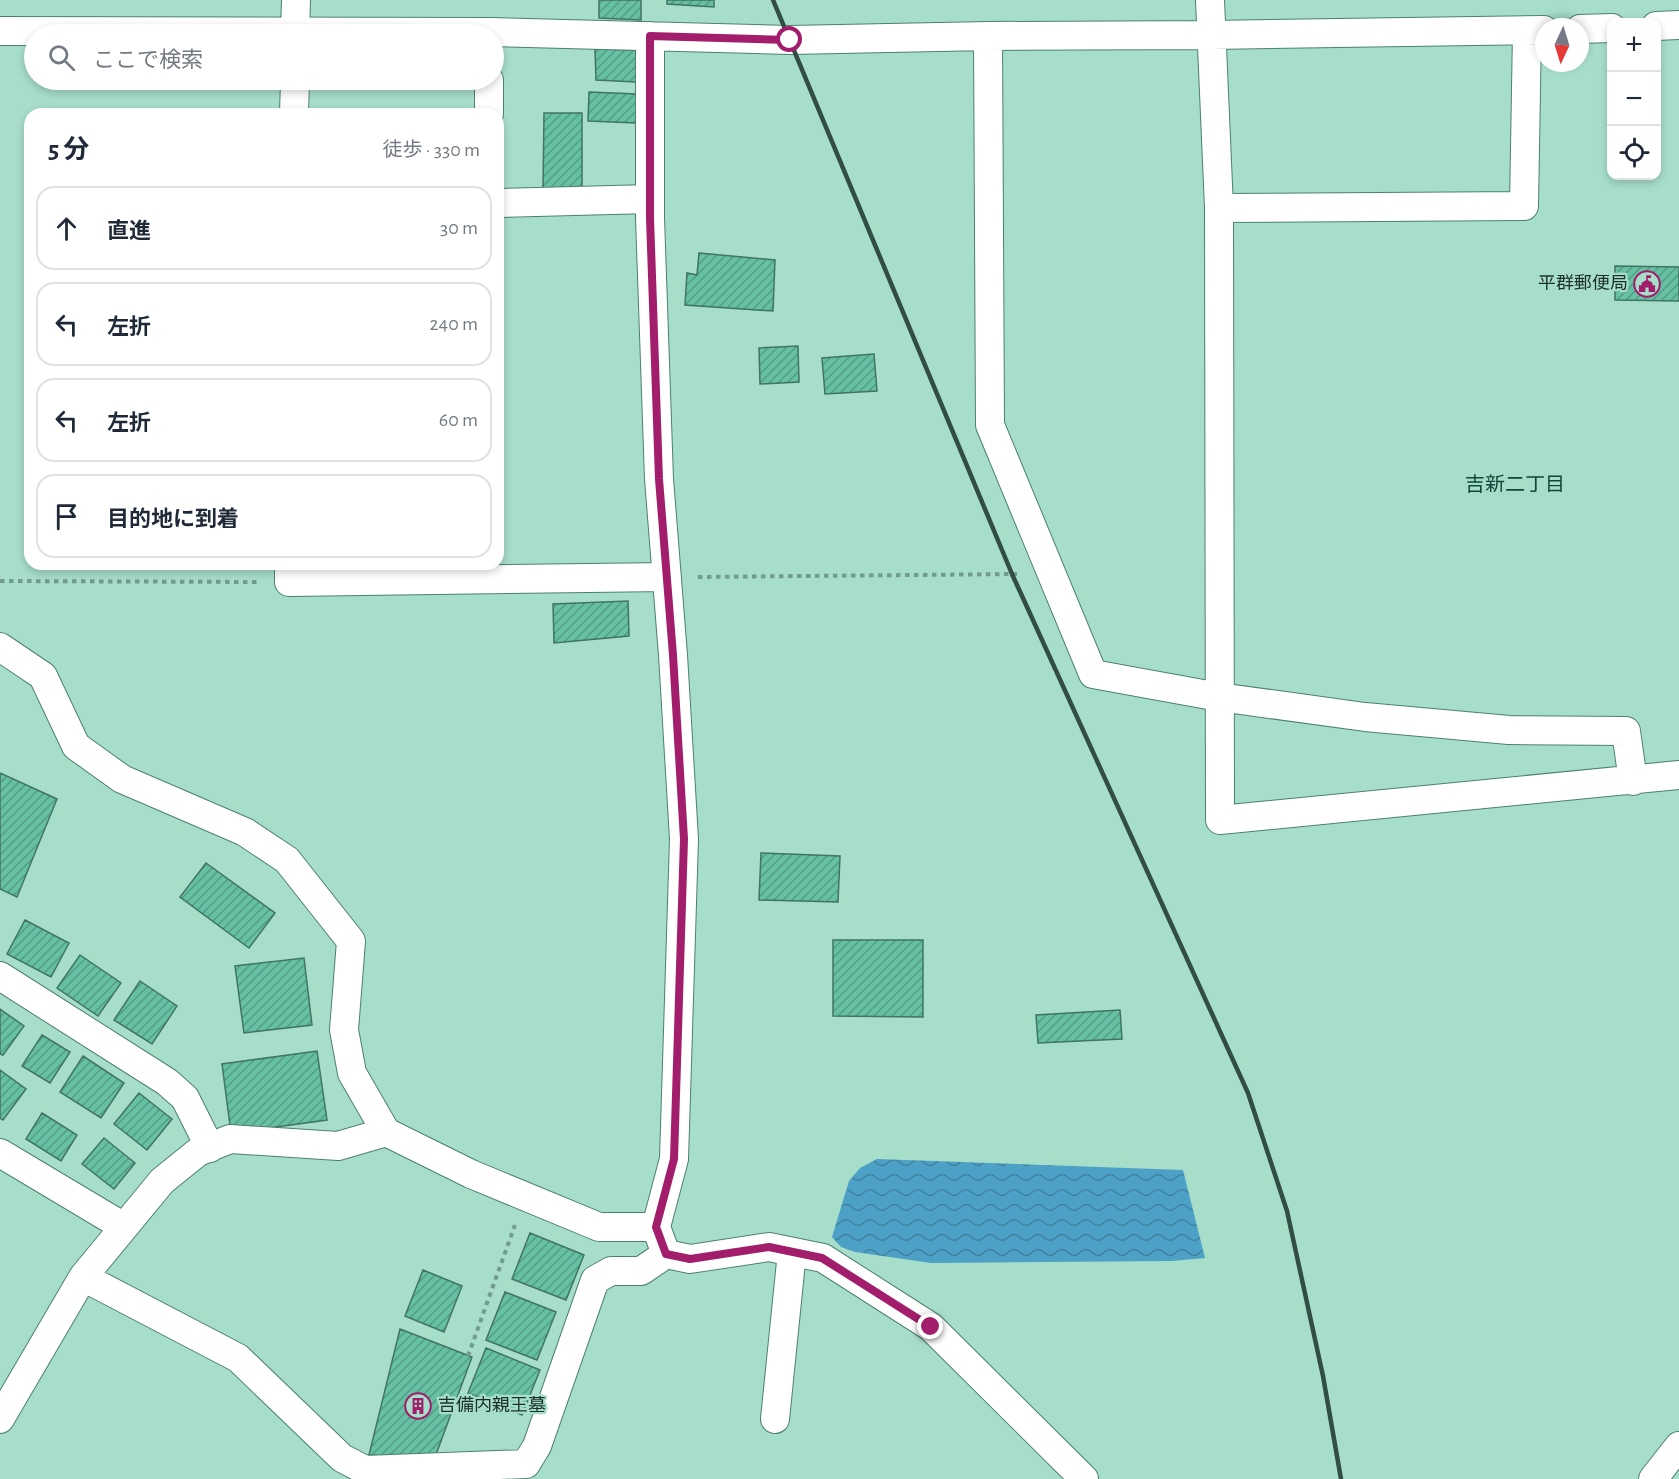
<!DOCTYPE html>
<html lang="ja">
<head>
<meta charset="utf-8">
<style>
  :root { --surface:#fff; --page:#f6f6f7; --text:#1f2937; --muted:#747a83; --line:#e0e1e3 }
  body { margin:0; font-family:"Alegreya Sans","Noto Sans JP",sans-serif; background:var(--page); color:var(--text) }
  .controls { position:absolute; right:18px; top:18px; display:grid; overflow:hidden; border-radius:12px; box-shadow:0 3px 9px #0003 }
  .controls button { width:54px; height:54px; display:grid; place-items:center; padding:0; border:0; border-bottom:2px solid var(--line); background:var(--surface); color:var(--text); font:30px sans-serif }
  .compass { position:absolute; left:1535px; top:18px; width:54px; height:54px; border-radius:50%; background:var(--surface); box-shadow:0 3px 9px #0003; rotate:184deg }
  .stop { position:absolute; width:18px; height:18px; margin:-14px; border:4px solid #a21e6c; border-radius:50%; background:#fff }
  .stop.end { background:#a21e6c; border-color:#fff; box-shadow:0 2px 6px #0008 }
  .list { margin:0; padding:0; list-style:none }
  h2 { display:flex; justify-content:space-between; align-items:center; height:78px; margin:0; padding:0 24px; font-size:26px }
  h2 small { font-size:20px; font-weight:400; color:var(--muted) }
  .list li { display:grid; grid-template-columns:39px 1fr auto; gap:18px; align-items:center; box-sizing:border-box; height:84px; margin:0 12px 12px; padding:0 12px; border:2px solid var(--line); border-radius:18px }
  .list b { display:block; font-size:22px; white-space:nowrap }
  .list em { font-size:20px; font-style:normal; color:var(--muted) }
  .icon { flex:none; width:33px; height:33px; fill:none; stroke:currentColor; stroke-width:2; stroke-linecap:round; stroke-linejoin:round }
  .map { position:relative; flex:none; width:1679px; height:1479px; overflow:hidden }
  .search { position:absolute; background:var(--surface); box-shadow:0 3px 9px #0003; left:24px; top:24px; width:480px; height:66px; display:flex; align-items:center; gap:15px; box-sizing:border-box; padding:0 21px; border-radius:33px; color:var(--muted); font-size:22px }
  .panel { position:absolute; background:var(--surface); box-shadow:0 3px 9px #0003; left:24px; top:108px; width:480px; height:462px; border-radius:18px }
  .map>svg:first-child { display:block }
  .water { fill:url(#water-waves) }
  .building { fill:url(#building-hatch); stroke:#407463; stroke-width:1.5 }
  .lines { fill:none; stroke-linecap:round; stroke-linejoin:round }
  .minor-casing { stroke:#4c816f; stroke-width:30 }
  .path { stroke:#719c8d; stroke-width:4; stroke-dasharray:4.5 4.5; stroke-linecap:butt }
  .minor { stroke:#fff; stroke-width:28 }
  .rail { stroke:#324e44; stroke-width:4.5 }
  .route { stroke:#a21e6c; stroke-width:8 }
  .labels { text-anchor:middle; dominant-baseline:central; stroke-width:4.5; stroke-linejoin:round; paint-order:stroke }
  .poi-label { font-size:18px; fill:#1a3029; stroke:#a7deca; text-anchor:end }
  .neighbourhood-label { font-size:20px; fill:#0f4738; stroke:#a7deca }
</style>
</head>
<body>
<div class="map">
<svg width="1679" height="1479" viewBox="0 0 1679 1479">
  <defs>
    <pattern id="water-waves" width="16" height="10" patternUnits="userSpaceOnUse" patternTransform="scale(1.5)"><rect width="16" height="10" fill="#4da0c6"/><path d="M0 5q4-4 8 0t8 0" fill="none" stroke="#3f83a1"/></pattern>
    <pattern id="building-hatch" width="6" height="6" patternUnits="userSpaceOnUse" patternTransform="scale(1.5)"><rect width="6" height="6" fill="#66c0a3"/><path d="M-1 1l2-2M0 6l6-6M5 7l2-2" fill="none" stroke="#539c85"/></pattern>
  </defs>
  <rect width="100%" height="100%" fill="#a7deca"/>
  <path class="water" d="M877,1159l306,11 22,88 -33,3 -241,2 -76,-11 -14,-5 -9,-10 17,-56 11,-13z"/>
  <path class="building" d="M599,0h42v20l-42,-2z
    M667,0h47v7l-47,-3z
    M595,49l41,1v32l-40,-2z
    M589,92l48,2 -1,29 -48,-2z
    M544,113h38v76h-39z
    M699,253l76,7 -2,51 -88,-6 2,-32 10,2z
    M1615,266l64,1v34l-64,-1z
    M798,346l1,36 -39,2 -1,-36z
    M874,354l3,37 -52,3 -3,-36z
    M628,601l1,35 -75,7 -1,-39z
    M0,773l57,26 -40,98 -17,-8z
    M761,853l79,3 -2,46 -79,-2z
    M206,863l69,50 -26,35 -69,-51z
    M25,920l44,23 -18,34 -44,-23z
    M833,940h90v77l-90,-1z
    M80,955l41,28 -23,33 -41,-28z
    M304,958l8,67 -68,8 -9,-67z
    M140,981l37,25 -25,38 -38,-24z
    M0,1009l24,17 -21,29 -3,-1z
    M1120,1010l2,29 -84,4 -2,-28z
    M42,1035l28,17 -20,31 -28,-17z
    M317,1051l10,69 -96,13 -9,-69z
    M83,1056l41,27 -23,35 -41,-26z
    M0,1070l26,19 -23,31 -3,-2z
    M139,1093l33,26 -25,31 -33,-26z
    M42,1113l35,22 -16,26 -35,-22z
    M104,1138l31,25 -21,26 -32,-25z
    M530,1233l54,22 -18,45 -54,-21z
    M423,1270l39,16 -18,46 -39,-16z
    M505,1292l51,20 -19,48 -51,-20z
    M400,1329l72,28 -38,103 -65,-5z
    M486,1348l54,22 -18,45 -54,-22z"/>
  <g class="lines">
    <g class="minor-casing">
      <path id="minor" d="M1210,0l9,208 1,612 459,-45
        M1656,26l23,-1
        M1580,29l32,-1
        M0,31l489,1 301,8 198,-4 223,-1 333,-5
        M295,34l1,-34
        M650,36v182l9,261 14,176 11,184 -10,320 -18,68 10,27 24,5 79,-12 54,11 108,69 153,152
        M988,36l2,389 103,249 126,23 146,20 144,13 117,1 7,50
        M489,80v34
        M294,114l1,-34
        M498,203l152,-4
        M1219,208l305,-2 3,-175
        M289,564v18l378,-5
        M0,647l43,29 33,70 46,33 123,53 42,28 64,81 -7,89 8,43 34,59 85,42 128,53h57
        M0,976l167,106 18,16 25,50
        M0,1153l124,74
        M83,1277l155,81 104,100 23,12 161,-6 11,-18 58,-166 16,-9h30l25,-17
        M0,1419l83,-142 79,-96 36,-29 32,-13 108,7 48,-14
        M775,1419l17,-167
        M1653,1479l26,-33"/>
    </g>
    <path class="path" d="M698,577l319,-3
      M0,581l258,1
      M468,1356l47,-131"/>
    <use href="#minor" class="minor"/>
    <path class="rail" d="M773,0l239,574 236,519 39,118 36,165 18,103"/>
  </g>
  <g class="lines">
    <path class="route" d="M790,40l-140,-4v182l9,261 14,176 11,184 -10,320 -18,68 10,27 24,5 79,-12 53,11 109,69"/>
  </g>
  <defs>
    <g id="civic-ring" transform="scale(1.35)"><circle r="9.5" fill="#a7deca" stroke="#a21e6c" stroke-width="1.5"/><path d="M-.6-6.5H3V-4.5H.6V-3L4-1V1h2V6H-6V1h2V-1L-.6-3ZM-1.2 2.5V6h2.4V2.5Z" fill="#a21e6c"/></g>
    <g id="building-ring" transform="scale(1.35)"><circle r="9.5" fill="#a7deca" stroke="#a21e6c" stroke-width="1.5"/><path d="M-4-6H4V6H1V3H-1V6H-4ZM-2.5-4.3h1.7v1.8h-1.7ZM.8-4.3h1.7v1.8H.8ZM-2.5-1h1.7V.8h-1.7ZM.8-1h1.7V.8H.8Z" fill="#a21e6c"/></g>
  </defs>
  <g fill-rule="evenodd">
    <use href="#civic-ring" x="1647" y="284"/>
    <use href="#building-ring" x="418" y="1406"/>
  </g>
  <g class="labels">
    <g class="poi-label">
      <text x="1628" y="284">平群郵便局</text>
      <text x="438" y="1406" text-anchor="start">吉備内親王墓</text>
    </g>
    <g class="neighbourhood-label">
      <text x="1515" y="485">吉新二丁目</text>
    </g>
  </g>
</svg>
<div class="controls">
<button>+</button>
<button>−</button>
<button><svg class="icon" aria-label="locate" viewBox="0 0 24 24"><circle cx="12" cy="12" r="6"/><path d="M12 2v4M12 18v4M2 12h4M18 12h4"/></svg></button>
</div>
<svg class="compass" viewBox="-18 -18 36 36"><path d="M0-13l5 13h-10z" fill="#e53935"/><path d="M0 13l5-13h-10z" fill="#747a83"/></svg>
<div class="stop" style="left:790px;top:40px"></div>
<div class="stop end" style="left:931px;top:1327px"></div>
<div class="search"><svg class="icon" aria-label="search" viewBox="0 0 24 24"><circle cx="10" cy="10" r="6"/><path d="M15 15l6 6"/></svg>ここで検索</div>
<section class="panel">
<h2>5 分<small>徒歩 · 330 m</small></h2>
<ul class="list">
<li><svg class="icon" aria-label="ahead" viewBox="0 0 24 24"><path d="M12 20V5M6 11l6-6 6 6"/></svg><div><b>直進</b></div><em>30 m</em></li>
<li><svg class="icon" aria-label="left" viewBox="0 0 24 24"><path d="M17 20v-9H6M10 6l-5 5 5 5"/></svg><div><b>左折</b></div><em>240 m</em></li>
<li><svg class="icon" aria-label="left" viewBox="0 0 24 24"><path d="M17 20v-9H6M10 6l-5 5 5 5"/></svg><div><b>左折</b></div><em>60 m</em></li>
<li><svg class="icon" aria-label="arrive" viewBox="0 0 24 24"><path d="M6 21V4h12l-3 4 3 4H6"/></svg><div><b>目的地に到着</b></div></li>
</ul>
</section>
</div>
</body>
</html>
